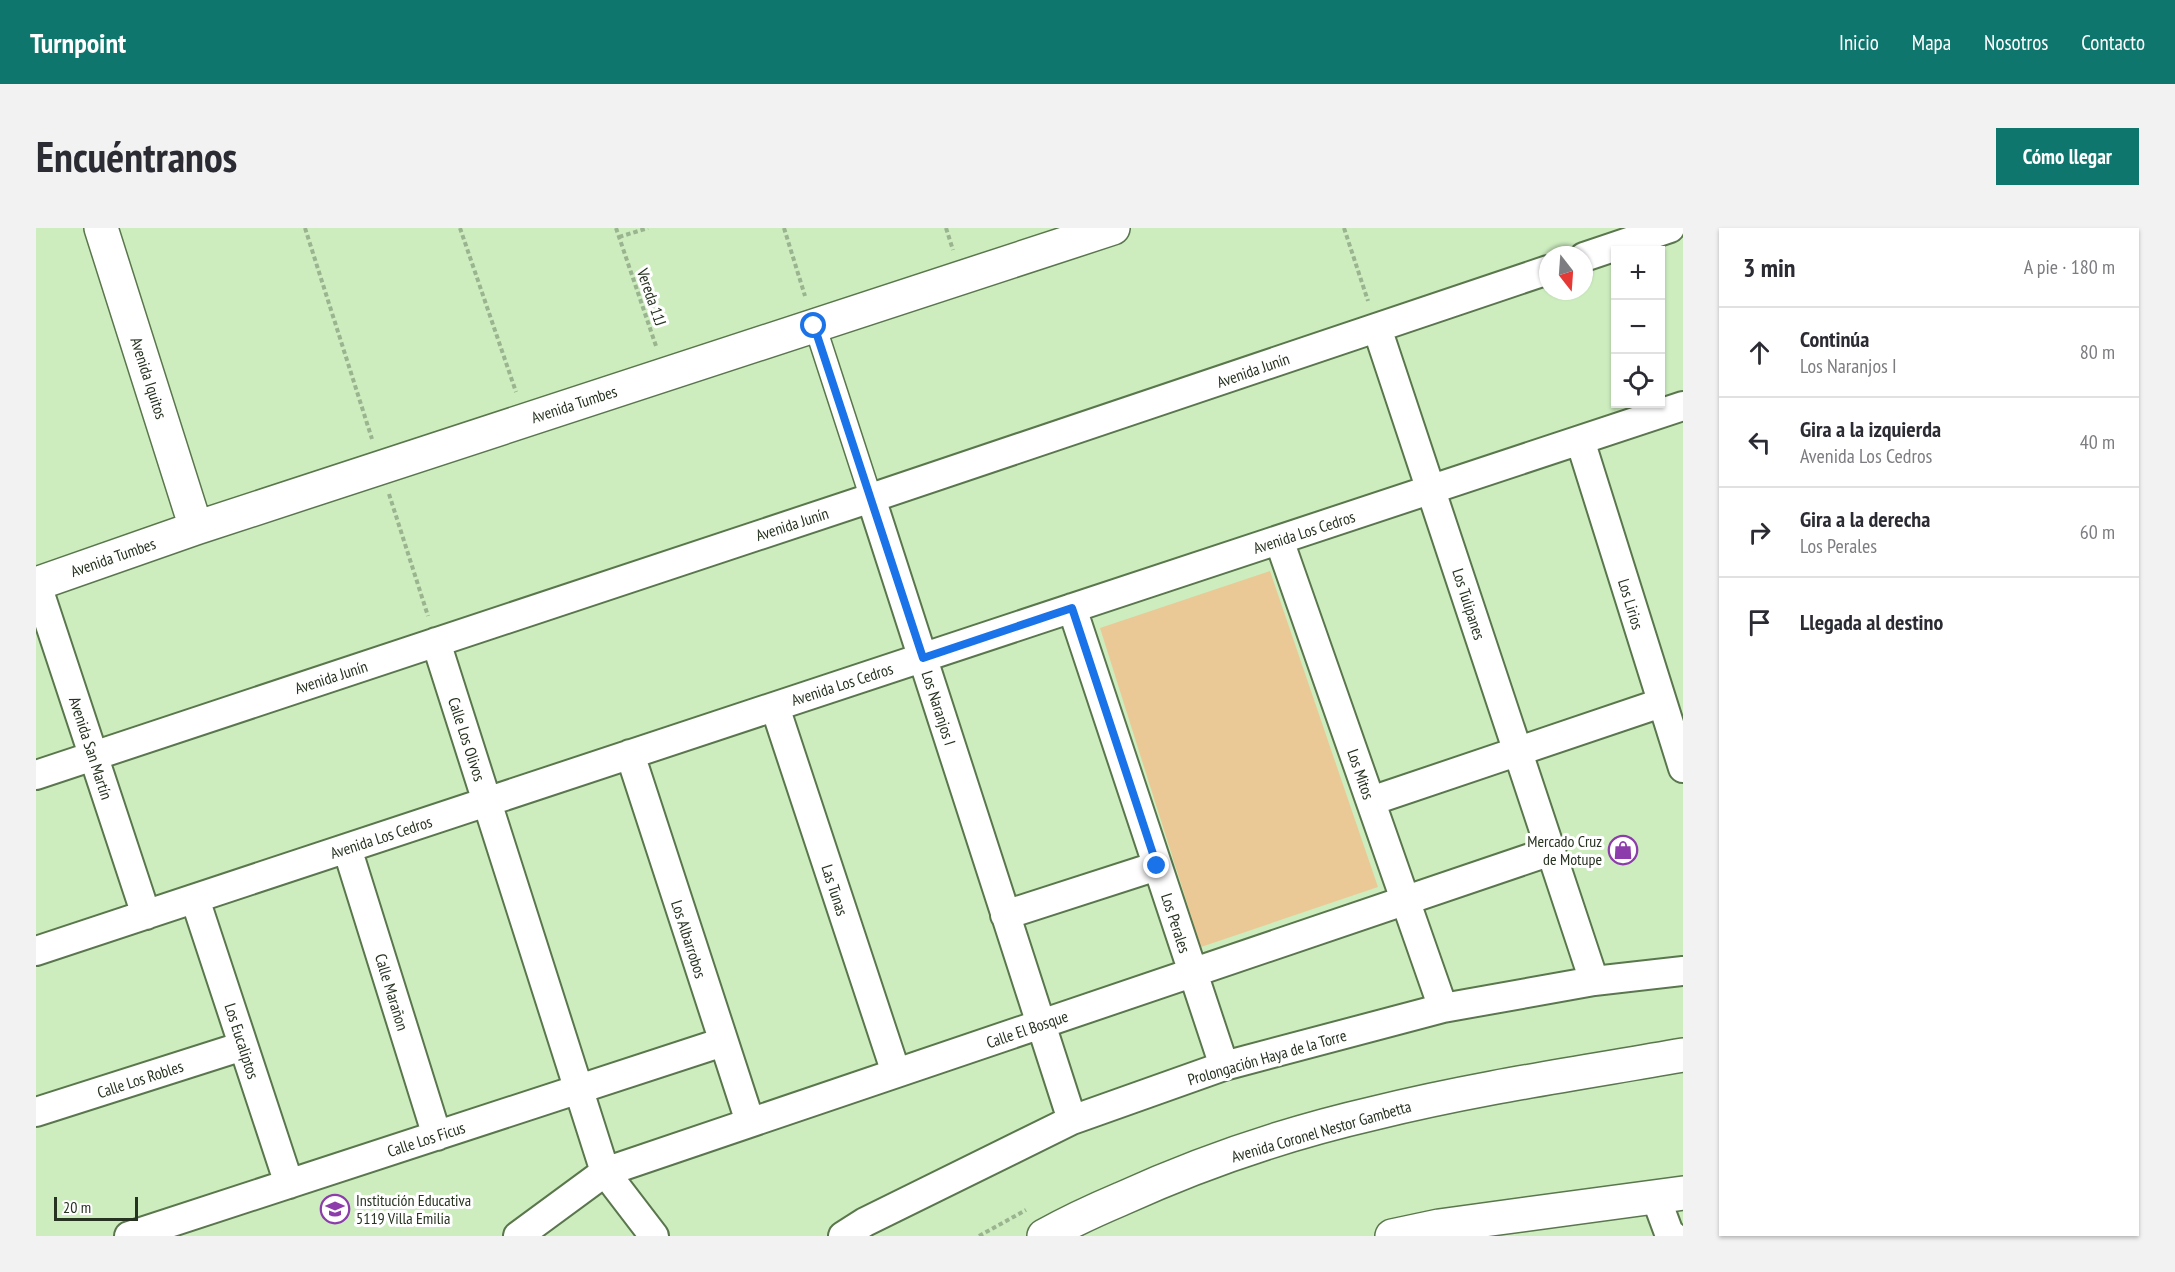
<!DOCTYPE html>
<html lang="es">
<head>
<meta charset="utf-8">
<style>
  :root { --surface:#fff; --page:#f2f2f3; --text:#2b2b33; --muted:#7c7c81; --line:#e1e1e2; --accent:#0f766e }
  body { margin:0; font-family:"PT Sans Narrow",sans-serif; background:var(--page); color:var(--text) }
  .controls { position:absolute; right:18px; top:18px; display:grid; overflow:hidden; border-radius:0px; box-shadow:0 2px 4px #0004 }
  .controls button { width:54px; height:54px; display:grid; place-items:center; padding:0; border:0; border-bottom:2px solid var(--line); background:var(--surface); color:var(--text); font:30px sans-serif }
  .compass { position:absolute; left:1503px; top:18px; width:54px; height:54px; border-radius:50%; background:var(--surface); box-shadow:0 2px 4px #0004; rotate:163deg }
  .scale { position:absolute; left:18px; bottom:15px; width:84px; box-sizing:border-box; padding-left:6px; border:3px solid #273321; border-top:0; font-size:16px; line-height:21px; white-space:nowrap; color:#273321; -webkit-text-stroke:4px #fff; paint-order:stroke }
  .stop { position:absolute; width:18px; height:18px; margin:-14px; border:4px solid #1a73e8; border-radius:50%; background:#fff }
  .stop.end { background:#1a73e8; border-color:#fff; box-shadow:0 2px 6px #0008 }
  .list { margin:0; padding:0; list-style:none }
  h2 { display:flex; justify-content:space-between; align-items:center; height:78px; margin:0; padding:0 24px; font-size:26px }
  h2 small { font-size:20px; font-weight:400; color:var(--muted) }
  .list li { display:grid; grid-template-columns:39px 1fr auto; gap:18px; align-items:center; box-sizing:border-box; height:90px; padding:0 24px; border-top:2px solid var(--line) }
  .list b { display:block; font-size:22px; white-space:nowrap }
  .list p { margin:0; font-size:20px; white-space:nowrap; color:var(--muted) }
  .list em { font-size:20px; font-style:normal; color:var(--muted) }
  .icon { flex:none; width:33px; height:33px; fill:none; stroke:currentColor; stroke-width:2; stroke-linecap:round; stroke-linejoin:round }
  .map { position:relative; flex:none; width:1647px; height:1008px; overflow:hidden; border-radius:0px }
  header { display:flex; align-items:center; gap:36px; box-sizing:border-box; height:84px; padding:0 30px; background:var(--accent); color:#fff }
  header strong { font-size:28px }
  nav { display:flex; gap:33px; margin-inline-start:auto; font-size:21px }
  .intro { display:flex; align-items:center; justify-content:space-between; box-sizing:border-box; height:144px; padding:0 36px }
  h1 { margin:0; font-size:42px }
  .button { padding:15px 27px; border-radius:0px; background:var(--accent); color:#fff; font-size:21px; font-weight:700 }
  main { display:flex; gap:36px; padding:0 36px }
  aside { flex:1; background:var(--surface); border-radius:0px; box-shadow:0 2px 4px #0004 }
  .map>svg:first-child { display:block }
  .green { fill:#ebc997 }
  .lines { fill:none; stroke-linecap:round; stroke-linejoin:round }
  .pedestrian-casing { stroke:#5a764d; stroke-width:24 }
  .minor-casing { stroke:#5a764d; stroke-width:32 }
  .tertiary-casing { stroke:#5a764d; stroke-width:36 }
  .trunk-casing { stroke:#5a764d; stroke-width:36 }
  .path { stroke:#9ab48f; stroke-width:4; stroke-dasharray:4.5 3; stroke-linecap:butt }
  .pedestrian { stroke:#fff; stroke-width:21 }
  .minor { stroke:#fff; stroke-width:28 }
  .tertiary { stroke:#fff; stroke-width:33 }
  .trunk { stroke:#fff; stroke-width:33 }
  .route { stroke:#1a73e8; stroke-width:8 }
  .labels { text-anchor:middle; dominant-baseline:central; stroke-width:6; stroke-linejoin:round; paint-order:stroke }
  .street-label { font-size:16px; fill:#273321; stroke:#fff }
  .poi-label { font-size:16px; fill:#273321; stroke:#fff; text-anchor:end }
</style>
</head>
<body>
<header>
<strong>Turnpoint</strong>
<nav><a>Inicio</a><a>Mapa</a><a>Nosotros</a><a>Contacto</a></nav>
</header>
<div class="intro"><h1>Encuéntranos</h1><a class="button">Cómo llegar</a></div>
<main>
<div class="map">
<svg width="1647" height="1008" viewBox="0 0 1647 1008">
  <rect width="100%" height="100%" fill="#cdedbf"/>
  <path class="green" d="M1234,343l108,316 -177,60 -101,-319z"/>
  <g class="lines">
    <g class="pedestrian-casing">
      <path id="pedestrian" d="M779,98l56,172"/>
    </g>
    <g class="minor-casing">
      <path id="minor" d="M1548,29l86,-29
        M1341,100l217,653
        M1544,212l103,328
        M835,270l201,622
        M1243,312l164,468
        M0,354l110,333
        M1036,380l152,458
        M400,414l169,530 49,64
        M739,479l121,366
        M594,526l120,368
        M0,547l835,-277 677,-228
        M1335,573l290,-98
        M311,620l90,288
        M159,671l94,285
        M969,687l152,-49
        M0,723l1647,-545
        M0,884l207,-66
        M1620,970l13,35 4,3
        M93,1008l594,-194
        M482,1008l87,-64 946,-321
        M807,1008l22,-14 207,-102 152,-54 219,-58 151,-27 89,-10"/>
    </g>
    <g class="tertiary-casing">
      <path id="tertiary" d="M65,0l95,300
        M0,356l160,-56 917,-300"/>
    </g>
    <g class="trunk-casing">
      <path id="trunk" d="M1008,1008c25,-14 51,-26 77,-37 81,-37 167,-66 254,-86 101,-25 205,-40 308,-58
        M1356,1008l47,-10 244,-33"/>
    </g>
    <path class="path" d="M269,0l67,211
      M424,0l56,164
      M580,0l40,118
      M748,0l21,68
      M910,0l7,22
      M1308,0l24,73
      M583,9l29,-9
      M353,266l39,122
      M943,1008l47,-26"/>
    <use href="#pedestrian" class="pedestrian"/>
    <use href="#minor" class="minor"/>
    <use href="#tertiary" class="tertiary"/>
    <use href="#trunk" class="trunk"/>
  </g>
  <g class="lines">
    <path class="route" d="M778,98l109,332 149,-50 85,258"/>
  </g>
  <defs>
    <g id="shop-ring" transform="scale(1.5)"><circle r="9.5" fill="#fff" stroke="#8d3cab" stroke-width="1.5"/><path d="M-5-2.5h2.3a2.7 3.5 0 0 1 5.4 0H5L5.5 6h-11ZM-1.5-2.5h3a1.5 2.3 0 0 0-3 0Z" fill="#8d3cab"/></g>
    <g id="school-ring" transform="scale(1.5)"><circle r="9.5" fill="#fff" stroke="#8d3cab" stroke-width="1.5"/><path d="M0-5L7-2L0 1L-7-2ZM-4 1L0 2.5L4 1V4Q0 6-4 4Z" fill="#8d3cab"/></g>
  </defs>
  <g fill-rule="evenodd">
    <use href="#shop-ring" x="1587" y="622"/>
    <use href="#school-ring" x="299" y="981"/>
  </g>
  <g class="labels">
    <g class="street-label">
      <text transform="translate(616 69) rotate(71)">Vereda 11J</text>
      <text transform="translate(1217 142) rotate(-19)">Avenida Junín</text>
      <text transform="translate(113 150) rotate(72)">Avenida Iquitos</text>
      <text transform="translate(538 176) rotate(-18)">Avenida Tumbes</text>
      <text transform="translate(756 296) rotate(-18)">Avenida Junín</text>
      <text transform="translate(1268 304) rotate(-18)">Avenida Los Cedros</text>
      <text transform="translate(77 329) rotate(-19)">Avenida Tumbes</text>
      <text transform="translate(1433 376) rotate(72)">Los Tulipanes</text>
      <text transform="translate(1595 376) rotate(73)">Los Lirios</text>
      <text transform="translate(295 449) rotate(-18)">Avenida Junín</text>
      <text transform="translate(806 456) rotate(-18)">Avenida Los Cedros</text>
      <text transform="translate(903 480) rotate(72)">Los Naranjos I</text>
      <text transform="translate(431 511) rotate(72)">Calle Los Olivos</text>
      <text transform="translate(55 520) rotate(72)">Avenida San Martín</text>
      <text transform="translate(1325 546) rotate(71)">Los Mitos</text>
      <text transform="translate(345 609) rotate(-18)">Avenida Los Cedros</text>
      <text transform="translate(799 662) rotate(72)">Las Tunas</text>
      <text transform="translate(1140 695) rotate(72)">Los Perales</text>
      <text transform="translate(653 711) rotate(72)">Los Albarrobos</text>
      <text transform="translate(356 764) rotate(73)">Calle Marañon</text>
      <text transform="translate(991 801) rotate(-19)">Calle El Bosque</text>
      <text transform="translate(206 813) rotate(72)">Los Eucaliptos</text>
      <text transform="translate(1231 829) rotate(-16)">Prolongación Haya de la Torre</text>
      <text transform="translate(104 851) rotate(-18)">Calle Los Robles</text>
      <text transform="translate(1285 903) rotate(-16)">Avenida Coronel Nestor Gambetta</text>
      <text transform="translate(390 911) rotate(-18)">Calle Los Ficus</text>
    </g>
    <g class="poi-label">
      <text x="1566" y="613">Mercado Cruz<tspan x="1566" dy="18">de Motupe</tspan></text>
      <text x="320" y="972" text-anchor="start">Institución Educativa<tspan x="320" dy="18">5119 Villa Emilia</tspan></text>
    </g>
  </g>
</svg>
<div class="controls">
<button>+</button>
<button>−</button>
<button><svg class="icon" aria-label="locate" viewBox="0 0 24 24"><circle cx="12" cy="12" r="6"/><path d="M12 2v4M12 18v4M2 12h4M18 12h4"/></svg></button>
</div>
<svg class="compass" viewBox="-18 -18 36 36"><path d="M0-13l5 13h-10z" fill="#e53935"/><path d="M0 13l5-13h-10z" fill="#7c7c81"/></svg>
<div class="scale">20 m</div>
<div class="stop" style="left:778px;top:98px"></div>
<div class="stop end" style="left:1121px;top:638px"></div>
</div>
<aside>
<h2>3 min<small>A pie · 180 m</small></h2>
<ul class="list">
<li><svg class="icon" aria-label="ahead" viewBox="0 0 24 24"><path d="M12 20V5M6 11l6-6 6 6"/></svg><div><b>Continúa</b><p>Los Naranjos I</p></div><em>80 m</em></li>
<li><svg class="icon" aria-label="left" viewBox="0 0 24 24"><path d="M17 20v-9H6M10 6l-5 5 5 5"/></svg><div><b>Gira a la izquierda</b><p>Avenida Los Cedros</p></div><em>40 m</em></li>
<li><svg class="icon" aria-label="right" viewBox="0 0 24 24"><path d="M7 20v-9h11M14 6l5 5-5 5"/></svg><div><b>Gira a la derecha</b><p>Los Perales</p></div><em>60 m</em></li>
<li><svg class="icon" aria-label="arrive" viewBox="0 0 24 24"><path d="M6 21V4h12l-3 4 3 4H6"/></svg><div><b>Llegada al destino</b></div></li>
</ul>
</aside>
</main>
</body>
</html>
